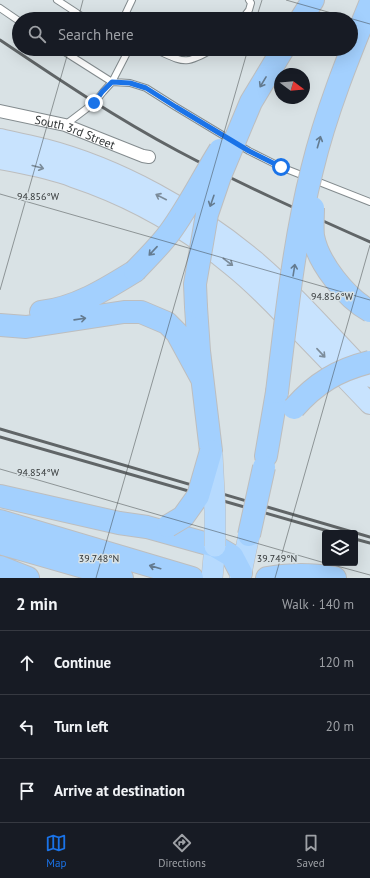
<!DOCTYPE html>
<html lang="en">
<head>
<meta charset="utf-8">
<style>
  :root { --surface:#171b24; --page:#20242c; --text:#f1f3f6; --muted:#9ea1a6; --line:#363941; --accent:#1a73e8 }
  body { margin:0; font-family:"PT Sans",sans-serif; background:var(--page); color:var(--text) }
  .controls { position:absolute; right:12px; bottom:12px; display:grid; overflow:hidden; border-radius:4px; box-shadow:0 4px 16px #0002 }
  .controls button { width:36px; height:36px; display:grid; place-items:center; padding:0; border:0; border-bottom:1px solid var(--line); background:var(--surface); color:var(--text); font:20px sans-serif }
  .compass { position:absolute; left:274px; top:68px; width:36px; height:36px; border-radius:50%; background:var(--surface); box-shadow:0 4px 16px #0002; rotate:106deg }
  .stop { position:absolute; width:12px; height:12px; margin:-9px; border:3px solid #1a73e8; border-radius:50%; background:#fff }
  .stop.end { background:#1a73e8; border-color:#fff; box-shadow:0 1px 4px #0008 }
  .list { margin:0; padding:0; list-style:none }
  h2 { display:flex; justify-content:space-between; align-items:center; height:52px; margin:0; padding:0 16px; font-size:17px }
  h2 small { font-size:13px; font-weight:400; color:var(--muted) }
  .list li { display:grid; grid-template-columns:26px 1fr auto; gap:12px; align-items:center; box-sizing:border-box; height:64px; padding:0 16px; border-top:1px solid var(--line) }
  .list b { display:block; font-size:15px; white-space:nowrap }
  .list em { font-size:13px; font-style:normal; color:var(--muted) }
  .icon { flex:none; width:22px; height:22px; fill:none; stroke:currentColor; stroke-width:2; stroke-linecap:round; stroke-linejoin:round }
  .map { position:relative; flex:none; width:370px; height:578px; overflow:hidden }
  .search { position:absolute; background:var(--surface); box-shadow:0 4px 16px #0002; left:12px; right:12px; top:12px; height:44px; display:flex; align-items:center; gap:10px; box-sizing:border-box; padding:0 14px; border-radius:22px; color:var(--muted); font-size:15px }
  .sheet { height:244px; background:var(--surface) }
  nav { display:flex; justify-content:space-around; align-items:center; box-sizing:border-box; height:56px; border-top:1px solid var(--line); background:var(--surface); font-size:11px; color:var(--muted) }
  nav a { display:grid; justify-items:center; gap:2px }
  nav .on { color:var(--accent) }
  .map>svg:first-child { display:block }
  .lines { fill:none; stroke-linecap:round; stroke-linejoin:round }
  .service-casing { stroke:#838b8e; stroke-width:8 }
  .minor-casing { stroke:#838b8e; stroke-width:14 }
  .primary-casing { stroke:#bdbebf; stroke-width:22 }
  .trunk-casing { stroke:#bdbebf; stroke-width:22 }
  .motorway-casing { stroke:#bdbebf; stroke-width:24 }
  .service { stroke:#fff; stroke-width:6 }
  .minor { stroke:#fff; stroke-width:12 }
  .primary { stroke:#c8e3fe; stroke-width:20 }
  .trunk { stroke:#b6dafe; stroke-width:21 }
  .motorway { stroke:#a3d0fe; stroke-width:22 }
  .rail { stroke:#606567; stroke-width:3 }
  .trunk-bridge-casing { stroke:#bdbebf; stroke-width:22; stroke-linecap:butt }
  .motorway-bridge-casing { stroke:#bdbebf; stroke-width:24; stroke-linecap:butt }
  .trunk-bridge { stroke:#b6dafe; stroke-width:21 }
  .motorway-bridge { stroke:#a3d0fe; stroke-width:22 }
  .oneway { stroke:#647b90 }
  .oneway2 { stroke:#7c8c9a }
  .route { stroke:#1a73e8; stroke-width:5 }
  .ticks { fill:none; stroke:#313536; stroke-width:1; stroke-opacity:0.45 }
  .labels { text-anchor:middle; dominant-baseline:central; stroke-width:3; stroke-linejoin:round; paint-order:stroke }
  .street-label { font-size:12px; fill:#313536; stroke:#d9e2e5 }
  .ticks-label { font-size:10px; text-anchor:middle; fill:#313536; stroke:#d9e2e5; stroke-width:3; stroke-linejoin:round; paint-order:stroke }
</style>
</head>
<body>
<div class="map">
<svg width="370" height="578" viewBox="0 0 370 578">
  <rect width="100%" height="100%" fill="#d9e2e5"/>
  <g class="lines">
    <g class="service-casing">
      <path id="service" d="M57,0l23,15 8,4
        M0,8l19,13
        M123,19l9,-19
        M242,19l7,-9 2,-7 -2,-3
        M60,49l52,33 18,1 16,5 30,19 73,44 32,16 89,35
        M154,49c30,13 30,17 59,0
        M65,125l29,-22 9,-11 9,-10 17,-33"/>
    </g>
    <g class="minor-casing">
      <g id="minor">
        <path id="s1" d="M0,111l65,14 78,31 6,1"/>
      </g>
    </g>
    <g class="primary-casing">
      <path id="primary" d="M0,139c15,4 30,6 44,10 74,19 153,63 211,112 41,35 77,77 115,116
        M0,159c25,5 50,9 73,18 57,19 112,50 158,88 20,16 38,34 55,52 29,29 56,58 84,87"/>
    </g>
    <g class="trunk-casing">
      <path id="trunk" d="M212,578l3,-32
        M240,578l9,-43"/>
    </g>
    <g class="motorway-casing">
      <path id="motorway" d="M301,19l12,-19
        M196,307l3,44 12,100
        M41,312c35,-4 65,-23 94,-41
        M0,325l26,2 98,-15h17l26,11 10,10 25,46
        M266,456l11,-64
        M0,496l119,27 28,4 68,19 17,10 9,17
        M0,521l192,57
        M0,543l122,35
        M0,567l28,11
        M267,578c26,-4 43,-4 68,0"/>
    </g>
    <use href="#service" class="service"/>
    <use href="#minor" class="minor"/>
    <use href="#primary" class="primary"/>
    <use href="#trunk" class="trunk"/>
    <use href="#motorway" class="motorway"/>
    <path class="rail" d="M0,40c58,39 116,78 178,111 62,33 127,62 192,91
      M0,429l370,108
      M0,437l335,96
      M355,539l15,4"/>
    <g class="trunk-bridge-casing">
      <path id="trunk-bridge" d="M212,454l3,57v35"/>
    </g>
    <g class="motorway-bridge-casing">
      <path id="motorway-bridge" d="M313,208c0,9 -1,19 0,28 5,27 33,62 57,75
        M135,271c12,-13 25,-25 35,-39 19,-26 33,-55 50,-82
        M196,307l-1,-23 12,-70 13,-38 31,-74 32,-53
        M277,392c9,-74 17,-151 35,-222 14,-58 36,-112 58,-166
        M294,408c22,-25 44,-38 76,-46
        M168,526l15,-9 15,-21 13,-45
        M249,535l15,-68"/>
    </g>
    <use href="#trunk-bridge" class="trunk-bridge"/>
    <use href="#motorway-bridge" class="motorway-bridge"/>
  </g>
  <defs><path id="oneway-shaft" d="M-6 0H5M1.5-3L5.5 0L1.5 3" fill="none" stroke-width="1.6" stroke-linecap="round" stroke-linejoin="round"/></defs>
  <g class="oneway">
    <use href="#oneway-shaft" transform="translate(263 82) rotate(121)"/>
    <use href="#oneway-shaft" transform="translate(319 142) rotate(-74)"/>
    <use href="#oneway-shaft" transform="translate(212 201) rotate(109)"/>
    <use href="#oneway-shaft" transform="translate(153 251) rotate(133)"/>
    <use href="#oneway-shaft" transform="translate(294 270) rotate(-81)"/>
    <use href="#oneway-shaft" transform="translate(80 319) rotate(-8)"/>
    <use href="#oneway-shaft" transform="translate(155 567) rotate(-164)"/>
  </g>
  <g class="oneway2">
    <use href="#oneway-shaft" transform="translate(38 167) rotate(15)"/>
    <use href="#oneway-shaft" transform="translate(161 197) rotate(-153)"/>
    <use href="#oneway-shaft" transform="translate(228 262) rotate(37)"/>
    <use href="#oneway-shaft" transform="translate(321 353) rotate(47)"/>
  </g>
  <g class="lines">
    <path class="route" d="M94,103l8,-11 10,-10 18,1 16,5 30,19 73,44 32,16"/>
  </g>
  <path class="ticks" d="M286,0l84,24M78,19l5,-19M256,19l6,-19M0,194l370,106M0,290l69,-241M0,469l325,94M326,563l44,12M96,578l152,-529M275,578l95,-333"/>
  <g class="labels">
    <g class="street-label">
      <text stroke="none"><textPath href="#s1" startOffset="78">South 3rd Street</textPath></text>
    </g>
  </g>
  <g class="ticks-label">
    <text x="38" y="200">94.856°W</text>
    <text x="332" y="300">94.856°W</text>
    <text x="38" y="476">94.854°W</text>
    <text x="99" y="562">39.748°N</text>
    <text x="277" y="562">39.749°N</text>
  </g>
</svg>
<div class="controls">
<button><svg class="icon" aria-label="layers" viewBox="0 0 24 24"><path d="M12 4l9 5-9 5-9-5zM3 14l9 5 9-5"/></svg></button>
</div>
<svg class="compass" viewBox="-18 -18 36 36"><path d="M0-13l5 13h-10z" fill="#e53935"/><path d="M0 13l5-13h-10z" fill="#9ea1a6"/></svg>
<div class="stop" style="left:281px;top:167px"></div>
<div class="stop end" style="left:94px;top:103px"></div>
<div class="search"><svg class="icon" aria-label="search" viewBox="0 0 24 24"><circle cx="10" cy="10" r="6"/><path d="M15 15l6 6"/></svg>Search here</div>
</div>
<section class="sheet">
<h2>2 min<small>Walk · 140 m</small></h2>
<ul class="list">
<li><svg class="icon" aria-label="ahead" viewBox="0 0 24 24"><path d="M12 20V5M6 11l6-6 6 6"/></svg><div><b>Continue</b></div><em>120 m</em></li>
<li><svg class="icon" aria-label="left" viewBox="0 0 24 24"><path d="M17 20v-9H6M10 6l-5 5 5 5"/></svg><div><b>Turn left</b></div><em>20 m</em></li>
<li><svg class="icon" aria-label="arrive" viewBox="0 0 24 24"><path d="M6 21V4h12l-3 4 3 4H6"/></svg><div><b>Arrive at destination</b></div></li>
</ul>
</section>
<nav>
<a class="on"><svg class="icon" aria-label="map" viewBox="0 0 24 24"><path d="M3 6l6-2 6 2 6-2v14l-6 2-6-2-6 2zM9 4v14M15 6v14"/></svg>Map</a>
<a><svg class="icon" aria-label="directions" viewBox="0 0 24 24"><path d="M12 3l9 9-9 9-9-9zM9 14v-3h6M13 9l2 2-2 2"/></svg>Directions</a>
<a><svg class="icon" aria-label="saved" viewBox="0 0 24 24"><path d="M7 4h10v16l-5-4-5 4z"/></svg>Saved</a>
</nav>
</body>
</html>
